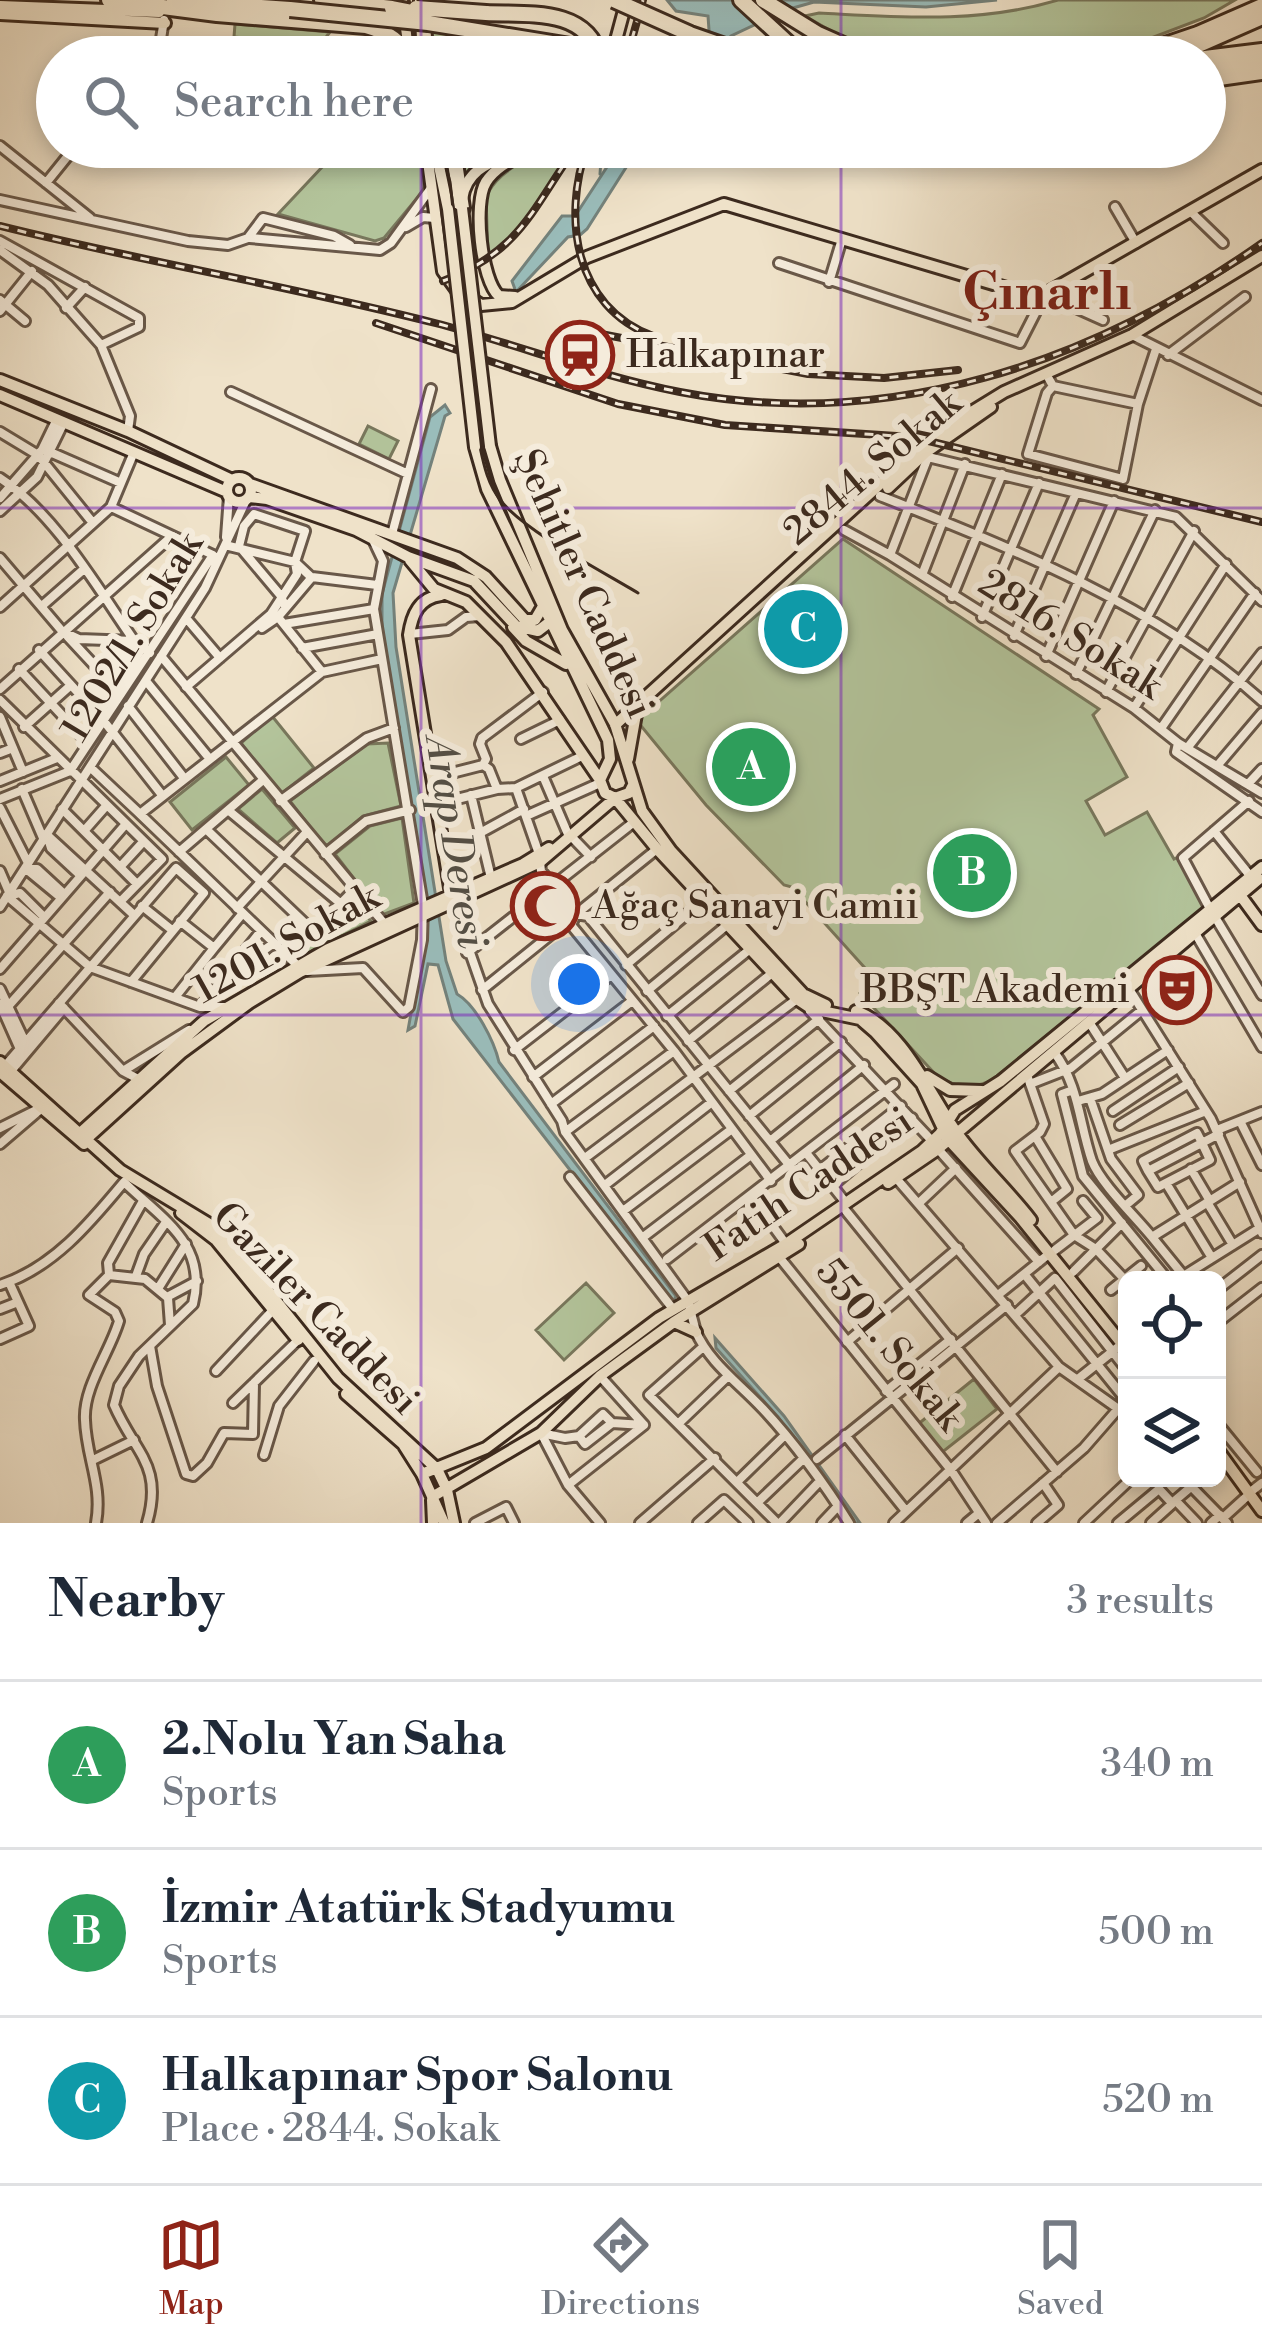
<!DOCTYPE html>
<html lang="en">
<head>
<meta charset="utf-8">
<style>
  :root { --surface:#fff; --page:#f2f2f3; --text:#1f2937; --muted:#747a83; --line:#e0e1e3; --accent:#8f2418 }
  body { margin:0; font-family:"Libre Bodoni",serif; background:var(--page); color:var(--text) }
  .controls { position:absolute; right:36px; bottom:36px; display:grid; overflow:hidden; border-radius:18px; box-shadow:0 6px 18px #0003 }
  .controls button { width:108px; height:108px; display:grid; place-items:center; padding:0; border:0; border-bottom:3px solid var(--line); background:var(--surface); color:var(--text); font:60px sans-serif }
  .you { position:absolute; left:579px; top:984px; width:42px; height:42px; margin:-30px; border:9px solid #fff; border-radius:50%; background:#1a73e8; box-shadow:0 0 0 18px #1a73e833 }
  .badge { display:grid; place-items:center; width:78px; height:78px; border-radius:50%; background:var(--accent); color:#fff; font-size:39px; font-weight:700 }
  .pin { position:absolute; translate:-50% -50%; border:6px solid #fff; box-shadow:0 3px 12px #0006 }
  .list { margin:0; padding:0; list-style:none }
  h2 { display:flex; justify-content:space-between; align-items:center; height:156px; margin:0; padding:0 48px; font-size:51px }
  h2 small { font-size:39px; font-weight:400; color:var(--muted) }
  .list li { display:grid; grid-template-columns:78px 1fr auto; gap:36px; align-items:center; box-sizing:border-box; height:168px; padding:0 48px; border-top:3px solid var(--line) }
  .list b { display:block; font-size:45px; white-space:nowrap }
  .list p { margin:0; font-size:39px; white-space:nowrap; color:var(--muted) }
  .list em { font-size:39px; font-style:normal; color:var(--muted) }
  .icon { flex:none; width:66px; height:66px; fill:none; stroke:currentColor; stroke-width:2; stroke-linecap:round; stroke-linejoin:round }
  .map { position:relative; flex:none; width:1262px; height:1523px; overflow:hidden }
  .search { position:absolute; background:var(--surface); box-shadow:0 6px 18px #0003; left:36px; right:36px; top:36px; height:132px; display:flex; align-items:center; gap:30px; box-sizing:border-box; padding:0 42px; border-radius:66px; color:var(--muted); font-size:45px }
  .sheet { height:660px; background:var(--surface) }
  nav { display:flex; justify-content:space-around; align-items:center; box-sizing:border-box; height:168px; border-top:3px solid var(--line); background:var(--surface); font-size:33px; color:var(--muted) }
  nav a { display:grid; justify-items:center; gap:6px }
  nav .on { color:var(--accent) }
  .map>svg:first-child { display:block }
  .green { fill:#b3c49b; stroke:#78775c; stroke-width:3 }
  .water { fill:#9abdbb; stroke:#74827c; stroke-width:3 }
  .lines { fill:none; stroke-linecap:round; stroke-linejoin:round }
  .stream { stroke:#74827c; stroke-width:3 }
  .minor-casing { stroke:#695849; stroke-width:14 }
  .major-casing { stroke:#3c2a1e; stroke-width:16 }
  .highway-casing { stroke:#3c2a1e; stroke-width:20 }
  .minor { stroke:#f5ecdc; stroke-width:8 }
  .major { stroke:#efe2c9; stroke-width:10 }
  .highway { stroke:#efe2c9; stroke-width:14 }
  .tram { stroke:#3c2a1e; stroke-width:3 }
  .rail-casing { stroke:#3c2a1e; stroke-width:8 }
  .rail { stroke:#f5ecdc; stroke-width:3; stroke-dasharray:9; stroke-linecap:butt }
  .major-bridge-casing { stroke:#3c2a1e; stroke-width:16; stroke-linecap:butt }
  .highway-bridge-casing { stroke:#3c2a1e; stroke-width:20; stroke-linecap:butt }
  .major-bridge { stroke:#efe2c9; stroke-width:10 }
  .highway-bridge { stroke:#efe2c9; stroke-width:14 }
  .grid { fill:none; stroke:#7b2cbf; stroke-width:3; stroke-opacity:0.55 }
  .labels { text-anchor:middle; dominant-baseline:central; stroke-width:12; stroke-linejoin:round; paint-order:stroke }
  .poi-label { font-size:39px; fill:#3c2a1e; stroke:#f5ecdc; text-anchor:start }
  .street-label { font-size:39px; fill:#3c2a1e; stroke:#f5ecdc }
  .water-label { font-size:42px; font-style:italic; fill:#544f45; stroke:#f5ecdc }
  .district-label { font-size:51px; font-weight:bold; fill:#7a1f14; stroke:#f5ecdc }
</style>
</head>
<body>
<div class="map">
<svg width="1262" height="1523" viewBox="0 0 1262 1523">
  <rect width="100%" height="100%" fill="#efe2c9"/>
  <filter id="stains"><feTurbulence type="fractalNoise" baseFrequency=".00167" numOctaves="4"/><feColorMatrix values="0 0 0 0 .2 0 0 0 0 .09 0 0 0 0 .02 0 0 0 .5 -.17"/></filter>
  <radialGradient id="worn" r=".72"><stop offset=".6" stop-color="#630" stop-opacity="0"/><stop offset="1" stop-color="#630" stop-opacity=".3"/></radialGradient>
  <path class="green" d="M1058,0h177l-31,18 -87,33 -47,6h-169l-63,-22 -33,-19 14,-3c81,4 160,11 239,-13z
    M235,24l95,8 -19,25h-27l-20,-17 -30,-3z
    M427,28l167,27 -165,2z
    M341,147h80l2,44 -39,47 -9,3 -97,-27z
    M459,147h55l-32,14 -19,16z
    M542,147h31l-51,80 -34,28 -2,-58c11,-25 35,-33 56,-50z
    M368,426l30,15 -9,18 -30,-15z
    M843,539l256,170 -6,6 34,62 -41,24 19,34 42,-23 27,47 6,-3 26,50 -214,174c-22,10 -34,8 -55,-4l-77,-83 14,-15 -82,-91 -8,-2 -78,-80 -69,-84z
    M272,716l42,52 -33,26 -40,-51z
    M388,743l13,63 -38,10 -37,32 -36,-47 77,-57z
    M226,757l23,28 -57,45 -22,-28z
    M262,789l33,39 -18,15 -39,-34z
    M402,818l12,85 -32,12 -47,-61 35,-28z
    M352,899l19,22 -69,35 -5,-1z
    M586,1283l28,30 -50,47 -28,-30z
    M974,1379l23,30 -57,45 -23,-29z"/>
  <path class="water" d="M667,0h330l-71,7 -112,-5 -28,8 -55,26 -20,21h-22l20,-27 -1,-14 -32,-5z
    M620,147h19l-52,82 -7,6 -12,2 -52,55 -4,-11 50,-65h13z
    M445,405l5,8 -5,3 -52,177 3,54 50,314 11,33c19,11 37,47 42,68l177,234 -3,7 -220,-284 -15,-54 -10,-1 -13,62 -7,4 20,-110 -46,-293v-33l48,-177z
    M715,1338l69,78 76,107h-6l-76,-106 -62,-69z"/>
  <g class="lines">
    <path class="stream" d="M600,174l1,-14 7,-13"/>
    <g class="minor-casing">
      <path id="minor" d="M150,57l10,-12 4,-25
        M0,146l90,72
        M46,183l29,-36
        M0,200l188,41 40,4 20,-7 15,-20 71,18 16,9
        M1115,207l21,36
        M1191,212l32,31
        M406,227l17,-10 12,1
        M250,238l130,12 11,-7 40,-55
        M0,241l139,77v9l-38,18
        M0,250l48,35 53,60 29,71 -2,15
        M779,263l241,80 25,-49 58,26
        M829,282l13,-43
        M0,300l25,21
        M66,308l19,-21
        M0,311l32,-40
        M1132,335l130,65
        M1168,355l77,-58
        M1049,379l4,7 85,18 -15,75 -95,-25 19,-61 6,-7
        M231,392l177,82
        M1138,404l18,-55
        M0,432l38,23 55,68
        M50,452l71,31
        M0,478c55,35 98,111 135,164l15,11
        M880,496c131,52 276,109 382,205
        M0,498l42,-48 15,-31
        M111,507l102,48
        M0,511l37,-34 27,-55
        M844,530l46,25 244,153 44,35 84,50
        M392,534l39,-145
        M226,537l3,-41
        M225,545l70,17 16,15
        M890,555l38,-98 248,60 86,84
        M0,558l62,73 17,8 55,2
        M922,575l43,-111
        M952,597l50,-123
        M43,605l41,-36
        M0,607l111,-100 23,-55
        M278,617l44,55 60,-13
        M982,617l57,-134
        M186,618l34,40
        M284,624l90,-15
        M262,628l16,-11 34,-40 65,8
        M410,634l38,-4 18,-13 14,-1
        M1014,636l62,-143
        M68,637l53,57
        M302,648l76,-14
        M39,650l64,70 59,75
        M161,656l222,266
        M1046,656l68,-155
        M19,669l68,73
        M1076,674l79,-164
        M146,681l63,77
        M186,687l85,-73 26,-40 -2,-12 10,-31 -51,-17 -10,12 -5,20 42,50 4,10
        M0,689l172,-153
        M1106,692l88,-161
        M0,700l162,159 -42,43
        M128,706l56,72
        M1134,708l92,-144
        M0,717l23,55
        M24,727l47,-42
        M1162,727l93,-134
        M521,739l39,-19
        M1178,743l-2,9 86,60
        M1188,747l74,-94
        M0,753l13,-5
        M1217,766l45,-53
        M90,767l50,47 182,-142
        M543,776l24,56 24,25
        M432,778l51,-13
        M0,781l57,-23
        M1248,784l14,-15
        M516,788l23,66 2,17 35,43 12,2 202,250
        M22,789l21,49
        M497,789l-8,-20 -6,-4 3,-6 -6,-15 2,-6 61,-46
        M471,795l20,83
        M0,799l70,-28 143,-216
        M280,801l87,-63 27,-10
        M437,804l60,-15 19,-1 66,-32
        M0,808l28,55
        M62,809l75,75
        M228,810l112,93
        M140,814l158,152
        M526,816l74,-33
        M206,829l107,102
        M84,831l22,-25
        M1214,831l37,46
        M480,833l44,-24
        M46,834l88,81
        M47,835l4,13 28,26
        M179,852l84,-72
        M325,854l41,-33 44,-11
        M121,866l22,-24
        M0,871l9,21
        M60,897l-34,-28h11l26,24
        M452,901l36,103 74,117 3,11 123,169 8,31
        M142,906l30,24
        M0,907l205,-319 41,-88
        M237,908l69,-75
        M1210,909l-27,-51 66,-57
        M576,914l-5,11 103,126 97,130
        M43,916l-23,-23 -13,3 83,71 110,40h25
        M1215,917l47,78
        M1195,933l67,114
        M214,948l29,-35
        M467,953l167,-131
        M289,956l66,-67
        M626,965l78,-65
        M233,967l6,1 35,-25
        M0,969l125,-144
        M307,971l56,-3 40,44 6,-5 13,-67 1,-35 -49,-296 9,-48 -9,-19
        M0,989l25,53
        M1129,989l82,130 51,114
        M482,990l175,-141
        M647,991l80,-66
        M176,996l38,-48 -34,-27
        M59,1003l64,68 17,9
        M0,1004l19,43
        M201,1006l60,-75
        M810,1011l123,131
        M3,1012l107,-120
        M667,1016l82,-66
        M1089,1022l36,56
        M688,1041l83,-67
        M514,1050l97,-75
        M1054,1052c25,33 25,71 38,109 9,23 44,56 60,76
        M5,1066l171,-198 28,25 -73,89
        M11,1071l53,-63
        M123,1071l66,-41
        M1027,1075l17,49 -4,8 -25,19 59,84 22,14 31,33
        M533,1077l99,-76
        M1030,1084l41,-16 71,-58
        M1073,1090l-11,4 21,82 85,104
        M729,1091l90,-72
        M1090,1098l21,61 27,36 -12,10
        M1078,1101l24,-7 66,-44
        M551,1104l103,-78
        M1113,1111l66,-44
        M749,1116l92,-74
        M1240,1121l22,44
        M1120,1125l69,-42
        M0,1128l40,-20
        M1217,1130l45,-18
        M565,1132l109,-81
        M1035,1136l32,53 -16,13
        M770,1141l94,-76
        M0,1144l42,-36
        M938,1149l101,113
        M1108,1150l98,-39
        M807,1154l39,49
        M585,1158l212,-159 2,2
        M1143,1161l5,10 71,-37
        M1143,1161l54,-28 5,10
        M1191,1169l19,32
        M820,1170l81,-64
        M1148,1171l10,16 52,-27 -8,-17
        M570,1177l103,132
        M896,1178l163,189 68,48
        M124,1182c38,37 84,62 69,122l-54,52 -20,30 -5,19c20,47 50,60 33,118
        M1166,1183l46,75
        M605,1185l107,-83
        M832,1186l80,-68
        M751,1196l35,48
        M1207,1202l26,43
        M919,1203l37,-35
        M623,1211l109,-82
        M846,1211l211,261
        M642,1238l109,-83
        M1055,1250l42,-32 -14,-17
        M780,1258l171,212 35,53
        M667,1259l227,-175
        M1073,1272l49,-49
        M109,1274l-1,-11 35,-62
        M1025,1275l97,120
        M136,1276l8,-22 22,-32
        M1177,1280l83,-52
        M1187,1280l-35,-43 88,-55
        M0,1285c53,-17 90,-62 124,-103
        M159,1287l27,-43
        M1111,1290l30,-24
        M1217,1290l45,-35
        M998,1295l52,-42
        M167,1297l30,-16
        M0,1309l18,-7
        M1016,1314l39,-36 72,92
        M1217,1323l45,-35
        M695,1330c15,34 43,52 68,79 30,32 63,77 86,114
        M0,1339l29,-13 -20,-44
        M847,1342l111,-94
        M150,1346l7,40 29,88 7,2 14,-13 17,-30 29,1 1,-51
        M703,1347l-54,48 128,128
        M216,1371l57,-61
        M600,1376l44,49
        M1078,1379l44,-35
        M886,1391l65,-52
        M233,1403l65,-63
        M603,1414l9,9 -27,21 -6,-8z
        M612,1423l32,2
        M679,1423l48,-46
        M1217,1423l40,49
        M541,1433l27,52 32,38
        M541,1433l24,5 14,-2
        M845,1435l61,76
        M264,1455l15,-49 35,-45
        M817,1459l190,-154
        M93,1460l41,-20
        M1183,1478l44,45
        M737,1482l47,-46
        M568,1485l76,-60
        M1249,1493l13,-10
        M1176,1501l21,22
        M757,1503l45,-43
        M1223,1518l22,-20
        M96,1523c7,-38 -10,-66 -11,-103 -2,-33 25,-68 34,-99l-4,-9 -26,-17 20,-20 36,4 23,19 2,27
        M475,1523l31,-16 8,16
        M640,1523l75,-65
        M698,1523l26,-23 24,23
        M780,1523l39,-41
        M822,1523l16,-17
        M894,1523l165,-156
        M967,1523l12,-10
        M997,1523l87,-75 34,-39
        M1037,1523l21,-18 -15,-22
        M1084,1523l48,-45
        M1118,1523l41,-34 13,14 20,-17
        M1151,1523l21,-19
        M1211,1523l9,-8"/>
    </g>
    <g class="major-casing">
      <path id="major" d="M402,0l8,56
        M0,6l159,6
        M0,14l165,9
        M612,55l14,-52
        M426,147l17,124 13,18 25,16 31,-3 75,-45 137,-53 303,90h18l217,-124
        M435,147l13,62
        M462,199c4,-28 26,-36 49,-46
        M515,297l-16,-1c-18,-16 -26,-93 -13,-114 11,-17 32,-25 48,-35
        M0,380l128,51 104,49
        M0,395l227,97
        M490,446l10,34 62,150 53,94 27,87 29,40 132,143 23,11
        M475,447l12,42 121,251 2,19 -10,21 5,13 10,5 42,51 140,150 15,10 48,10 15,13 47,52 26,55 72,78 107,133
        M227 490a12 12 0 1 1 24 0a12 12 0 1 1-24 0Z
        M250,484l207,74 29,19 39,43h10l7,-12
        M888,488l37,-35 66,-46
        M249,497l18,2 89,31 52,27 66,24 42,45 22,5 13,-10
        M410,560l24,29 32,13 40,40 94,138
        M441,595c-22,3 -29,19 -32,40l42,259
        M513,627l13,14 40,23
        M615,725l319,-290 70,-43 128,-57 130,-79
        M628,759l8,-45
        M1240,895l22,30
        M856,1011c47,17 74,85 101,122 22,31 51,57 74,87
        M0,1062l120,108 91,55 26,27 101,126 99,91 10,21 7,33
        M0,1072l84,72
        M927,1076l23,14 32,1
        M78,1135l126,-114 124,-72 195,-85 26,-16
        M83,1142l98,-89 68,-50 51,-31 240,-110 75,-64 14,-5 4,-8
        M888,1183l50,-34 321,-270
        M181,1213l35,27 82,100
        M674,1322l22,10
        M346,1394l57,50 19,30 22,49
        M1217,1449l45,62
        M422,1474l64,-26 173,-130 127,-74 136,-93 18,-17 15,-24 46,-29 261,-214
        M432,1497l109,-64 59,-57 74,-54 125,-78
        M432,1500l1,23"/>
    </g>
    <g class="highway-casing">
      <path id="highway" d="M109,0l108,14 149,12c18,5 35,14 42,31
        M322,0l70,8
        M422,0l3,57
        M741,0l62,57
        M763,0l55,34 52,23
        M174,1l116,8
        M486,13c41,2 101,-6 113,44
        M1130,57l68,-23 64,-28
        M1171,57l91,-40
        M1205,58l57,-7
        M1205,69l57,-9
        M1205,80l57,-8
        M456,147l-1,16 7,45"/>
    </g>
    <use href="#minor" class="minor"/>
    <use href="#major" class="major"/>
    <use href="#highway" class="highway"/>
    <path class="tram" d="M409,0l6,57
      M441,147l9,35 30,265c4,19 8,38 21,54 25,31 101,70 137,92"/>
    <g class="rail-casing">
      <path id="rail" d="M627,57l16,-57
        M587,147c-25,70 -13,160 66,189
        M0,226c144,36 291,60 435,97 82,21 161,53 245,69 209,40 412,-29 582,-149
        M443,281c78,-30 89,-72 133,-134
        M376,323l242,81 107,21 187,12 350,85
        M570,328l238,46 76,4 74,-8"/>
    </g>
    <use href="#rail" class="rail"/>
    <g class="major-bridge-casing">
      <path id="major-bridge" d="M462,208l28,238
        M448,209l27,238"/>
    </g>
    <g class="highway-bridge-casing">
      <path id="highway-bridge" d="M614,0l76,34 66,23
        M392,8l31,6
        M416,8l70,5
        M290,9l138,14 210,34
        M629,47l60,10"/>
    </g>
    <use href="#major-bridge" class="major-bridge"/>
    <use href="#highway-bridge" class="highway-bridge"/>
  </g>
  <path class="grid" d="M421,0v57M841,0v57M421,147v1376M841,147v1376M0,508h1262M0,1015h1262"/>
  <defs>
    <g id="station-ring" transform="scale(3.45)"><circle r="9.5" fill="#f5ecdc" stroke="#8f2418" stroke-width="1.5"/><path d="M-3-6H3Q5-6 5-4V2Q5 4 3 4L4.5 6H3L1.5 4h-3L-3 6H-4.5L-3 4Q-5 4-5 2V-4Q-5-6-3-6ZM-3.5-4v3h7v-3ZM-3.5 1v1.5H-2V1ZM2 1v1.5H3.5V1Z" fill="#8f2418"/></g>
    <g id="mosque-ring" transform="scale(3.45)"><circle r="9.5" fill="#f5ecdc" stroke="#8f2418" stroke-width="1.5"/><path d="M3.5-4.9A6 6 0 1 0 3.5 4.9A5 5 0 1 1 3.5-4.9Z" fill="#8f2418"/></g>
    <g id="theatre-ring" transform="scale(3.45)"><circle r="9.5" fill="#f5ecdc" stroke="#8f2418" stroke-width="1.5"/><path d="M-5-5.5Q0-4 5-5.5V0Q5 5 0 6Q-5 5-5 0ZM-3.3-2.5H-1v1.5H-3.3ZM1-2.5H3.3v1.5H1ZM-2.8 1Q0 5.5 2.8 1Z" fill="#8f2418"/></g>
  </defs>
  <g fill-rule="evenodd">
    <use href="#station-ring" x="580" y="355"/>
    <use href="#mosque-ring" x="545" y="906"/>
    <use href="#theatre-ring" x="1177" y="990"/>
  </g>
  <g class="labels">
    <g class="poi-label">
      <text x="626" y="355">Halkapınar</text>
      <text x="592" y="906">Ağaç Sanayi Camii</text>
      <text x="1130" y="990" text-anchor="end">BBŞT Akademi</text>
    </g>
    <g class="street-label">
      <text transform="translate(873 468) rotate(-40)">2844. Sokak</text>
      <text transform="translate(583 584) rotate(66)">Şehitler Caddesi</text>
      <text transform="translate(1070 635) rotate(32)">2816. Sokak</text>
      <text transform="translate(133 637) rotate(-59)">1202/1. Sokak</text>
      <text transform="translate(287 944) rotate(-29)">1201. Sokak</text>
      <text transform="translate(809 1185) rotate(-34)">Fatih Caddesi</text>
      <text transform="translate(315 1309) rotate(46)">Gaziler Caddesi</text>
      <text transform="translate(889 1345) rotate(51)">5501. Sokak</text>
    </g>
    <g class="water-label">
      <text transform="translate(455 842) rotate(81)">Arap Deresi</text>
    </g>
    <g class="district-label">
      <text x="1047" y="294">Çınarlı</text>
    </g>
  </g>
  <rect width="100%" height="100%" filter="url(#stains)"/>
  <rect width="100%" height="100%" fill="url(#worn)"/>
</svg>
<div class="controls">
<button><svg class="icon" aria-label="locate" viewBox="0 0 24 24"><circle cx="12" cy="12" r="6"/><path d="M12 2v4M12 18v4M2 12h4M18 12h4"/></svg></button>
<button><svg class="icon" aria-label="layers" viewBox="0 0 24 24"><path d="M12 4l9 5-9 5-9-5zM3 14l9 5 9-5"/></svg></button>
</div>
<div class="you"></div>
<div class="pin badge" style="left:751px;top:767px;background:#2e9e5b">A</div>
<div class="pin badge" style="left:972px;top:873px;background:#2e9e5b">B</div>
<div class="pin badge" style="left:803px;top:629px;background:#0f9aa8">C</div>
<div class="search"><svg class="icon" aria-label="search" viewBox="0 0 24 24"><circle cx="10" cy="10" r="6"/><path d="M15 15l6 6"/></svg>Search here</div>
</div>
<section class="sheet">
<h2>Nearby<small>3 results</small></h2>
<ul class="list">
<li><span class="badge" style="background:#2e9e5b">A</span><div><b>2.Nolu Yan Saha</b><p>Sports</p></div><em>340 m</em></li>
<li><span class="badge" style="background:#2e9e5b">B</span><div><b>İzmir Atatürk Stadyumu</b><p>Sports</p></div><em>500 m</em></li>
<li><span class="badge" style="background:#0f9aa8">C</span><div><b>Halkapınar Spor Salonu</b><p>Place · 2844. Sokak</p></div><em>520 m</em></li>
</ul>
</section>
<nav>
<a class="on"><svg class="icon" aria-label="map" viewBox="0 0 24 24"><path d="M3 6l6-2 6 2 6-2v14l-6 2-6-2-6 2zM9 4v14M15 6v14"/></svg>Map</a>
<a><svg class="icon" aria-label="directions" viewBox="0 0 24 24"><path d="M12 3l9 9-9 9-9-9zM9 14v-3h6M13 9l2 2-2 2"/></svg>Directions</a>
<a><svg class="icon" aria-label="saved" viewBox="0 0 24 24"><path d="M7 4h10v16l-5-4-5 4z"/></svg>Saved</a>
</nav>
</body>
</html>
